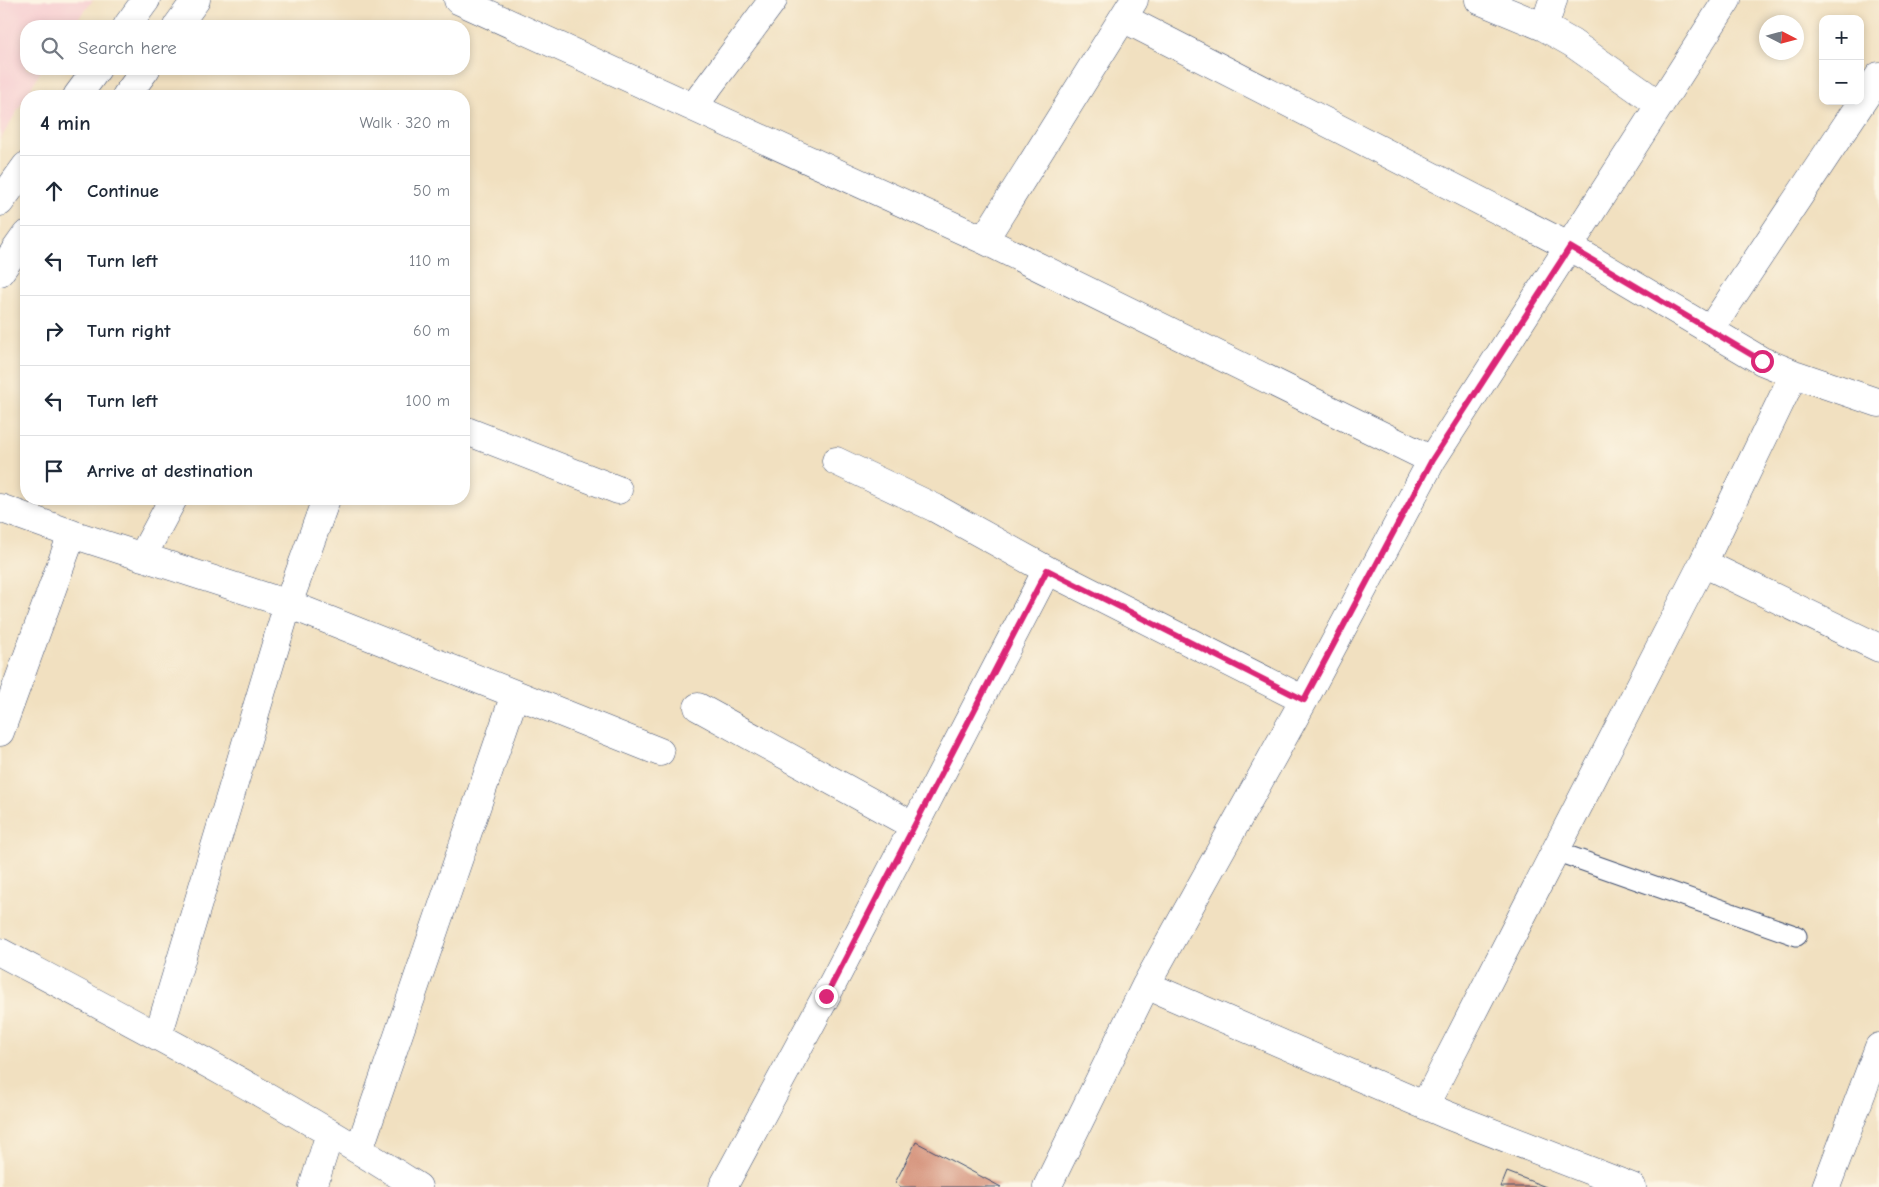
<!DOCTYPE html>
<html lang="en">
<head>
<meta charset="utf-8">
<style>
  :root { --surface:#fff; --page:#f2f2f3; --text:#1f2937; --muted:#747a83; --line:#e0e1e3 }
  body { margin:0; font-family:"Comic Neue",sans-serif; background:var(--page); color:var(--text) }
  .controls { position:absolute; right:15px; top:15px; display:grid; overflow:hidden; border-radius:10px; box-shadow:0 2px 8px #0003 }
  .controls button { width:45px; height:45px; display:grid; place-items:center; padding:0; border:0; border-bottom:1px solid var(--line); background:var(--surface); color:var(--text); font:25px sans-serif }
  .compass { position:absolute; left:1759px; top:15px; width:45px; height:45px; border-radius:50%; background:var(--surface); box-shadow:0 2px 8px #0003; rotate:96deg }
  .stop { position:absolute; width:15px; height:15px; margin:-11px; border:4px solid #db2777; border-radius:50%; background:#fff }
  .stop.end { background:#db2777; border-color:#fff; box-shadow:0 1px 5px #0008 }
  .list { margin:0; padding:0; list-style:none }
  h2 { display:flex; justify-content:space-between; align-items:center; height:65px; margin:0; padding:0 20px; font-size:21px }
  h2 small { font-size:16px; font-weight:400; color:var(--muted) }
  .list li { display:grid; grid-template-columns:32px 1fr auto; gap:15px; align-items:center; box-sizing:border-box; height:70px; padding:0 20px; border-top:1px solid var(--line) }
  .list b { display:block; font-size:19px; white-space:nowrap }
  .list em { font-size:16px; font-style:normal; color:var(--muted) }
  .icon { flex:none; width:28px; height:28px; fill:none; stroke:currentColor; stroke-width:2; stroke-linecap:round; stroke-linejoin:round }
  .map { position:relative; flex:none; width:1879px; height:1187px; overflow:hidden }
  .search { position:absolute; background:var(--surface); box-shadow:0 2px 8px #0003; left:20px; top:20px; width:450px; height:55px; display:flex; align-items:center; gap:12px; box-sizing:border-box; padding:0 18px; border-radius:20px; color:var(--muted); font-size:19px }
  .panel { position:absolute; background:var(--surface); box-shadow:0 2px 8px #0003; left:20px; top:90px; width:450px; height:415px; border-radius:20px }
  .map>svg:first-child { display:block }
  .built { fill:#f7cfd2 }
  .building { fill:#d5937b }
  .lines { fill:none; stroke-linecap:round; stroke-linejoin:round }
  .lane-casing { stroke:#3b4a6d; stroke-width:21 }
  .street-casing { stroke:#3b4a6d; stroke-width:29 }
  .secondary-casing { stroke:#3b4a6d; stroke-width:29 }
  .lane { stroke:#fff; stroke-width:19 }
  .street { stroke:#fff; stroke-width:28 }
  .secondary { stroke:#fff; stroke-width:28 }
  .route { stroke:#db2777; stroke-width:6 }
</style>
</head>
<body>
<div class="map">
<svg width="1879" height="1187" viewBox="0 0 1879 1187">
  <rect width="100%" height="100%" fill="#fcf5e5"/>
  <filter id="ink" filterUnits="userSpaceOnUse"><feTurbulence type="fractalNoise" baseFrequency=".02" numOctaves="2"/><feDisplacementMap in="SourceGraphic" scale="10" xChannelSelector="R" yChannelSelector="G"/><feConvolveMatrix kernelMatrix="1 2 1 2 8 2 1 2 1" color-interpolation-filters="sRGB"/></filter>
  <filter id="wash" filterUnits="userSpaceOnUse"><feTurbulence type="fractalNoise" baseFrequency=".0096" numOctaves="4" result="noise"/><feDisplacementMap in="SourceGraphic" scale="20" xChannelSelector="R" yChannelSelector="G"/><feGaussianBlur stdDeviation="1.12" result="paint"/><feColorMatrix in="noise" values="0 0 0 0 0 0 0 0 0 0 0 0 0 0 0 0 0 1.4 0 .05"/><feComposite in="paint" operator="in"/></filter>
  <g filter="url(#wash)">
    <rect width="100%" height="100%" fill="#f1e0c0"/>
    <path class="built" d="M0,0h93l-21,26h-46v43h16l-42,71z"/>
    <g id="blocks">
      <path class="building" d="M916,1142l85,45h-100l-6,-4z
        M1507,1172l39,15h-45z"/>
    </g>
  </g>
  <g filter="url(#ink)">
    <use href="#blocks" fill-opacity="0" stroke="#3b4a6d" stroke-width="1"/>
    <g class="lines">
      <g class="lane-casing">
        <path id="lane" d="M1555,851l242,85"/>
      </g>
      <g class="street-casing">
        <path id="street" d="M458,0l526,240 448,220 -128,240 -257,-130
          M1479,0l65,27 28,16 88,62
          M1123,18l447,229 192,114 32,13 85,29
          M1544,27l9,-27
          M694,106l79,-106
          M984,240l150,-240
          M1710,330l169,-254
          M464,430l154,60
          M1432,460l295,-460
          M0,508l72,26 216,70 227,90 -156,456
          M142,557l31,-58
          M1703,563l176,85
          M515,694l145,58
          M698,707l216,119
          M0,732l72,-198
          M0,952c141,75 283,149 418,235
          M1146,985l301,130 185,72
          M158,1036l130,-432 38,-105
          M1425,1105l278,-542 91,-189
          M313,1187l17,-54
          M723,1187l103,-191 221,-426 -112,-62 -99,-47
          M1047,1187l99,-202 158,-285
          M1826,1187l53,-140"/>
      </g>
      <g class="secondary-casing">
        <path id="secondary" d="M127,26l19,-26
          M177,26l19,-26
          M77,96l20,-27
          M126,96l20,-27
          M0,202l26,-36
          M0,272l26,-37"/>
      </g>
      <use href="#lane" class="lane"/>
      <use href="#street" class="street"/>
      <use href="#secondary" class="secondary"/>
    </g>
  </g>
  <g class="lines" filter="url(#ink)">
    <path class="route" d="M826,996l221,-426 257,130 128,-240 138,-213 192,114"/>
  </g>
</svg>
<div class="controls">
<button>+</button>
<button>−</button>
</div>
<svg class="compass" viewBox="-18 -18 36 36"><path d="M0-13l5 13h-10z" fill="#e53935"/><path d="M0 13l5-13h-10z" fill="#747a83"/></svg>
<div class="stop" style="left:1762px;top:361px"></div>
<div class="stop end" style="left:826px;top:996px"></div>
<div class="search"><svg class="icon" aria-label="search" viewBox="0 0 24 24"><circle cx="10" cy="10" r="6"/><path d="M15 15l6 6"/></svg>Search here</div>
<section class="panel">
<h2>4 min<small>Walk · 320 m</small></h2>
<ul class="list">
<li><svg class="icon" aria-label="ahead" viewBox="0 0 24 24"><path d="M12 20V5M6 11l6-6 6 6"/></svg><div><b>Continue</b></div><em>50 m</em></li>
<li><svg class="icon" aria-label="left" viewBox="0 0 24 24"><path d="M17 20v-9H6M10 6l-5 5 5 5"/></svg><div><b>Turn left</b></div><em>110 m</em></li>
<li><svg class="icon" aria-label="right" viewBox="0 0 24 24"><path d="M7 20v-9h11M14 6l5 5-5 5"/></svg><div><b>Turn right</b></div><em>60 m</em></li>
<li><svg class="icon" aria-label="left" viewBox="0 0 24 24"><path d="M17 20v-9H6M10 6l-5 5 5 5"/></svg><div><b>Turn left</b></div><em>100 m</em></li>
<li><svg class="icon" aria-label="arrive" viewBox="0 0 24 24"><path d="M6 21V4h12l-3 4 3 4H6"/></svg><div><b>Arrive at destination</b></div></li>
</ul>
</section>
</div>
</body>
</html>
